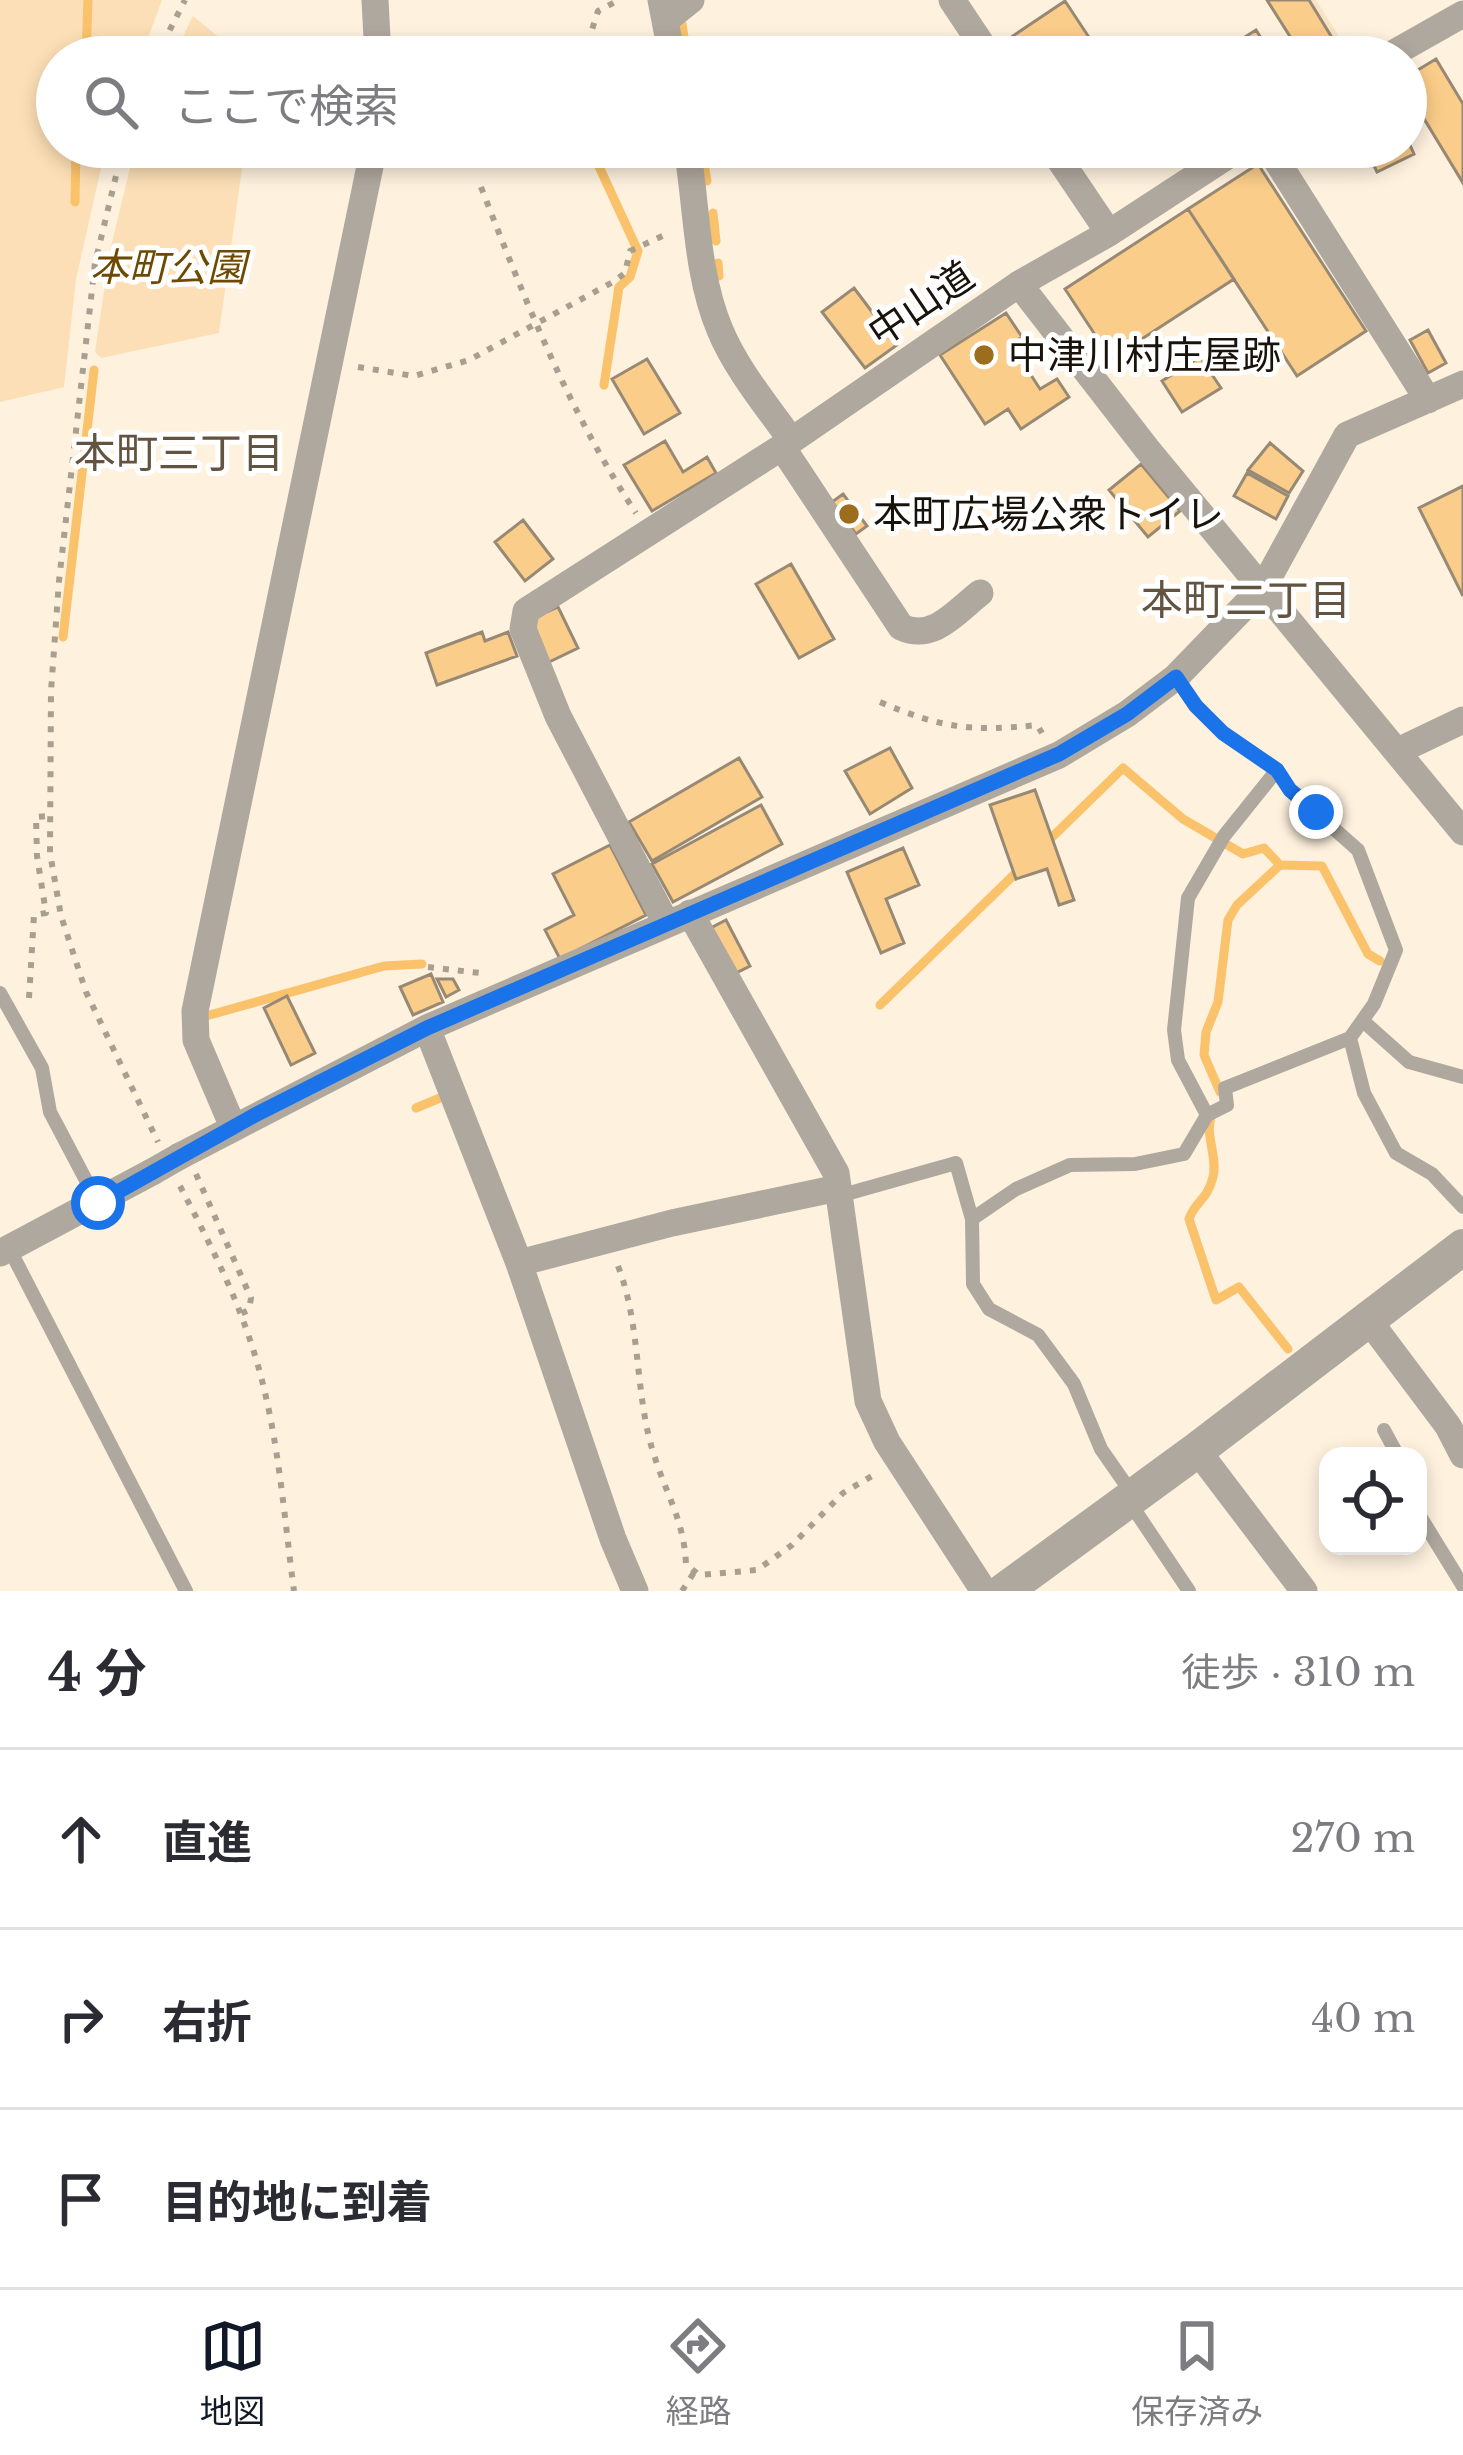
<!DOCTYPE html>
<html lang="ja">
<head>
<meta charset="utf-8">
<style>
  :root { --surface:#fff; --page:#f2f2f3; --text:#2b2b33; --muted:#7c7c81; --line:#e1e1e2; --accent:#111827 }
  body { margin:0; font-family:"Libre Baskerville","Noto Sans JP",serif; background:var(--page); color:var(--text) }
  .controls { position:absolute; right:36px; bottom:36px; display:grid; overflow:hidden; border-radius:24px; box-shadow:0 6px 18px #0003 }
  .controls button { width:108px; height:108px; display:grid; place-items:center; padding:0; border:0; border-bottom:3px solid var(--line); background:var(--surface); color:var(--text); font:60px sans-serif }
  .stop { position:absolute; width:36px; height:36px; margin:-27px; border:9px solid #1a73e8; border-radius:50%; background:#fff }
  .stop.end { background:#1a73e8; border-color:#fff; box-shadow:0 3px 12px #0008 }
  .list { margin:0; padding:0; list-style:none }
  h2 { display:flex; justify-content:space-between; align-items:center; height:156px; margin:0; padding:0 48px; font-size:51px }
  h2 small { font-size:39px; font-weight:400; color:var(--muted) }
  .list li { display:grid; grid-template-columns:78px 1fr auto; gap:36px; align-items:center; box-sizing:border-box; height:180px; padding:0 48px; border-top:3px solid var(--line) }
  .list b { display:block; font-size:45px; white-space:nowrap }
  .list em { font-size:39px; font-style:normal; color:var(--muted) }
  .icon { flex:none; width:66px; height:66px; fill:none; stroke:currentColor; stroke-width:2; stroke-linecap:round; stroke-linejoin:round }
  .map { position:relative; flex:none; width:1463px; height:1591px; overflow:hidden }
  .search { position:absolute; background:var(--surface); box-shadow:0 6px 18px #0003; left:36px; right:36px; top:36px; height:132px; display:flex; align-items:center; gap:30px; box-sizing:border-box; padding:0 42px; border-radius:66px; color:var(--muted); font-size:45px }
  .sheet { height:696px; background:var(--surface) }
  nav { display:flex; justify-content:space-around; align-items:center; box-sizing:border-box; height:168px; border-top:3px solid var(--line); background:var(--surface); font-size:33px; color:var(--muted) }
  nav a { display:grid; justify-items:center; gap:6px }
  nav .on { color:var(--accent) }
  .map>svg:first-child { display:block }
  .built { fill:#f8e3c5 }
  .green { fill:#fcdfb6 }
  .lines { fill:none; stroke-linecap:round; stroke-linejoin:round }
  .stream { stroke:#fac26a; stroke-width:9 }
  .building { fill:#fbcd8a; stroke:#988974; stroke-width:3 }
  .path { stroke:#a99f90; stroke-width:6; stroke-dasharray:6 9; stroke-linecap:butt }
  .service { stroke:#afa89e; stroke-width:14 }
  .minor { stroke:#afa89e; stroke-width:27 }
  .tertiary { stroke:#afa89e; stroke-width:36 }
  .minor-bridge { stroke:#afa89e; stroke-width:27 }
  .route { stroke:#1a73e8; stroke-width:15 }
  .poi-dot { fill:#9b6d1d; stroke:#fff; stroke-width:4.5 }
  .labels { text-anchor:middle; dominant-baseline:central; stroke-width:10; stroke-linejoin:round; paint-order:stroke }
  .park-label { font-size:39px; font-style:italic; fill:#6e4a00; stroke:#fff }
  .street-label { font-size:39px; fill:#19130b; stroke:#fff }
  .poi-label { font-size:39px; fill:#19130b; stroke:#fff; text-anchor:start }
  .neighbourhood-label { font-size:42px; fill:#625440; stroke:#fff }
</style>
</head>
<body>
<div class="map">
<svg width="1463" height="1591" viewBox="0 0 1463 1591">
  <rect width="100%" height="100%" fill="#fef1de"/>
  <path class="built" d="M1265,0h51l36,57h-51z"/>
  <path class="green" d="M0,0h162l-21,57h-84v90h49l-30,132 -12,108 -64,15z
    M193,16l50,41h-70z
    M135,147h110l-26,186 -118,25 -6,-6 15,-101z"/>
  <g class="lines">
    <path class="stream" d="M682,24l5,33
      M86,57l2,-57
      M590,147l48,104 -8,26 -11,10 -15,98
      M701,147l6,34
      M75,202l1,-55
      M713,213l3,28
      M718,263l1,13
      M63,637l31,-267
      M1043,846l80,-78 60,51 60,35 21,-6 16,17 -43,40 -9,15 -10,82 -12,30 -2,23 16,37
      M1280,865l42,1 46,88 12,7
      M880,1005l143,-139
      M206,1016l178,-50 38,-2
      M416,1108l24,-10
      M1211,1117c-6,20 7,40 2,60 -6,24 -18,24 -24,42l27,81 23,-13 49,62"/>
  </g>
  <path class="building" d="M1267,0h42l25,41 -31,16z
    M1065,1l37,56h-101l-6,-9z
    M1256,30l17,27h-37l-7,-10z
    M1436,59l27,45v79l-57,-94v-12z
    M1406,136l8,18 -37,18 -12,-25h41z
    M1258,164l108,167 -69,45 -109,-167z
    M1188,209l46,70 -123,80 -46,-70z
    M854,288l43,57 -32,23 -43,-56z
    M1006,313l16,24 -11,7 29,45 17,-10 12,18 -48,32 -13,-20 -23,15 -45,-69z
    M1428,330l18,33 -18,10 -18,-33z
    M1200,357l21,31 -39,24 -20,-31z
    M647,359l33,54 -36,21 -32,-55z
    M665,441l18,31 24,-15 9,16 -64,38 -28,-46z
    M1270,443l33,28 -14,22 -41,-23z
    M1141,464l39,47 -32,26 -39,-47z
    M1247,473l41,23 -12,23 -42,-23z
    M1463,486v110l-44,-88z
    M843,494l24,32 -11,8 -24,-32z
    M523,520l30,39 -28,22 -30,-39z
    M791,564l43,75 -35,19 -43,-74z
    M558,607l20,41 -31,15 -14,-31 1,-14z
    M482,632l3,9 23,-9 9,24 -80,29 -11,-32z
    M890,748l22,40 -42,26 -25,-43z
    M739,758l23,39 -110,64 -23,-39z
    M1035,790l39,110 -15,5 -12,-36 -31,10 -26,-74z
    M761,805l21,39 -109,58 -21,-38z
    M610,845l36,70 -86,44 -15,-29 29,-15 -21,-41z
    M903,848l16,37 -33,14 18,44 -23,10 -34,-81z
    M726,920l24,46 -20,10 -23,-46z
    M431,974l12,28 -30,13 -13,-28z
    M437,979h16l6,11 -13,7z
    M287,996l28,57 -24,12 -27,-57z"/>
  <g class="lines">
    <path class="path" d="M156,57l29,-57
      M561,57l27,-15 10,-31 21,-11
      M123,147l-28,116 -36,318 -8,110 -1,162 11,63 25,76 72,150
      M481,187c44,113 88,225 155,326
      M358,367l56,9 55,-16 144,-78 12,-9 5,-22 39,-18
      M880,702c61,26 92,30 157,23l5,8
      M428,967l52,6
      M29,998l5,-83 12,-2 -9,-57 -1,-39 14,-1
      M196,1174l55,124 -2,12 -9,4
      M180,1186c27,52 54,104 72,160 26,79 31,163 42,245
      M618,1266c24,62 16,130 37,192 12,38 29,63 31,106l13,11 58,-5 35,-25 51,-52 34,-20
      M682,1591l13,-20"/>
    <path class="service" d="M1176,677l19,29 28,27 54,37 13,20 68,60 38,100 -22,54 -24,34 -125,50 2,17 -20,10 -29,-55 -4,-30 14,-132 36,-62 53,-66
      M0,993l42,75 8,44 48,91
      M1363,1021l46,41 54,15
      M1350,1038l14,55 32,60 36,21 31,33
      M839,1196l117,-33 16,56 1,65 16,25 49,26 36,49 27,65 32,46
      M972,1219l44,-30 54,-24 65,-1 49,-10 23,-39
      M9,1248l177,343
      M1384,1430l14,26
      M1128,1500l61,91
      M1418,1513l45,73"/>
    <path class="minor" d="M375,0l3,57
      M661,0l11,57
      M952,0l38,57
      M666,20l25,-20
      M1387,57l76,-43
      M687,147c10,61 9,126 33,183 16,39 47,76 71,110
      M1051,147l58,86
      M1268,147l160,253
      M1019,284l128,165 316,383
      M782,447l119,180c32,15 55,-15 79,-34
      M1398,751l65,-31
      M690,913l146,260 32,228 19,41 97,149
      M666,923l-108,-207 -35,-87 3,-18 256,-164 237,-163 90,-51 132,-86
      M427,1028l92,235 94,276 22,52
      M233,1127l-37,-87 -1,-29 179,-864
      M180,1156l247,-128 632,-273 68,-41 49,-37 88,-91 83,-151 116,-51
      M0,1253l152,-81
      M519,1263l153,-40 166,-35
      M1367,1318l81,108 15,29
      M1197,1450l107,141"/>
    <path class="tertiary" d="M1004,1591l193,-141 266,-203"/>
    <path class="minor-bridge" d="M152,1172l28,-16"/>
  </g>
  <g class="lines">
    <path class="route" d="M98,1203l157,-88 172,-87 632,-274 68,-40 49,-37 20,29 27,27 54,37 13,20 26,22"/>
  </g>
  <g class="poi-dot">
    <circle cx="984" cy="355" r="12"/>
    <circle cx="849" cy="514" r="12"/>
  </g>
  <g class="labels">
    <g class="park-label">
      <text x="168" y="267">本町公園</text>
    </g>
    <g class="street-label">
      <text transform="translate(921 304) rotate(-34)">中山道</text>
    </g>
    <g class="poi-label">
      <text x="1008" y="355">中津川村庄屋跡</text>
      <text x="873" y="514">本町広場公衆トイレ</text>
    </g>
    <g class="neighbourhood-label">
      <text x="179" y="453">本町三丁目</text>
      <text x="1246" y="600">本町二丁目</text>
    </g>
  </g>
</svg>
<div class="controls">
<button><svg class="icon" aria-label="locate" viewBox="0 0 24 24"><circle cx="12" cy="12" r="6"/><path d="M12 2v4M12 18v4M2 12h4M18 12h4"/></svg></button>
</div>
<div class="stop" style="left:98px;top:1203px"></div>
<div class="stop end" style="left:1316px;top:812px"></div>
<div class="search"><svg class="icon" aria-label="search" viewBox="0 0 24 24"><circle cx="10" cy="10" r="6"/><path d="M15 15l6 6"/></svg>ここで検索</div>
</div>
<section class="sheet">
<h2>4 分<small>徒歩 · 310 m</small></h2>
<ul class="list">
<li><svg class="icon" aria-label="ahead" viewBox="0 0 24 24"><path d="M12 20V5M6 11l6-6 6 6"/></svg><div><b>直進</b></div><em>270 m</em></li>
<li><svg class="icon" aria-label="right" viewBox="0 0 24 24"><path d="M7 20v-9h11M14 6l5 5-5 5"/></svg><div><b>右折</b></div><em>40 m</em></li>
<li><svg class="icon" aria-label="arrive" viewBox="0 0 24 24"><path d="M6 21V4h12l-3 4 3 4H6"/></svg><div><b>目的地に到着</b></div></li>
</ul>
</section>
<nav>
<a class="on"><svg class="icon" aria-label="map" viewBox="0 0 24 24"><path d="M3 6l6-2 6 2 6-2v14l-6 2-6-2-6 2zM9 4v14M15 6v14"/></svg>地図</a>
<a><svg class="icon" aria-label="directions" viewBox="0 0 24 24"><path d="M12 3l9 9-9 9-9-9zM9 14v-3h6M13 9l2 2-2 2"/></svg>経路</a>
<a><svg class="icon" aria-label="saved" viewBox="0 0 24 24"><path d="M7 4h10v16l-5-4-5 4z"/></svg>保存済み</a>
</nav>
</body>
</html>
